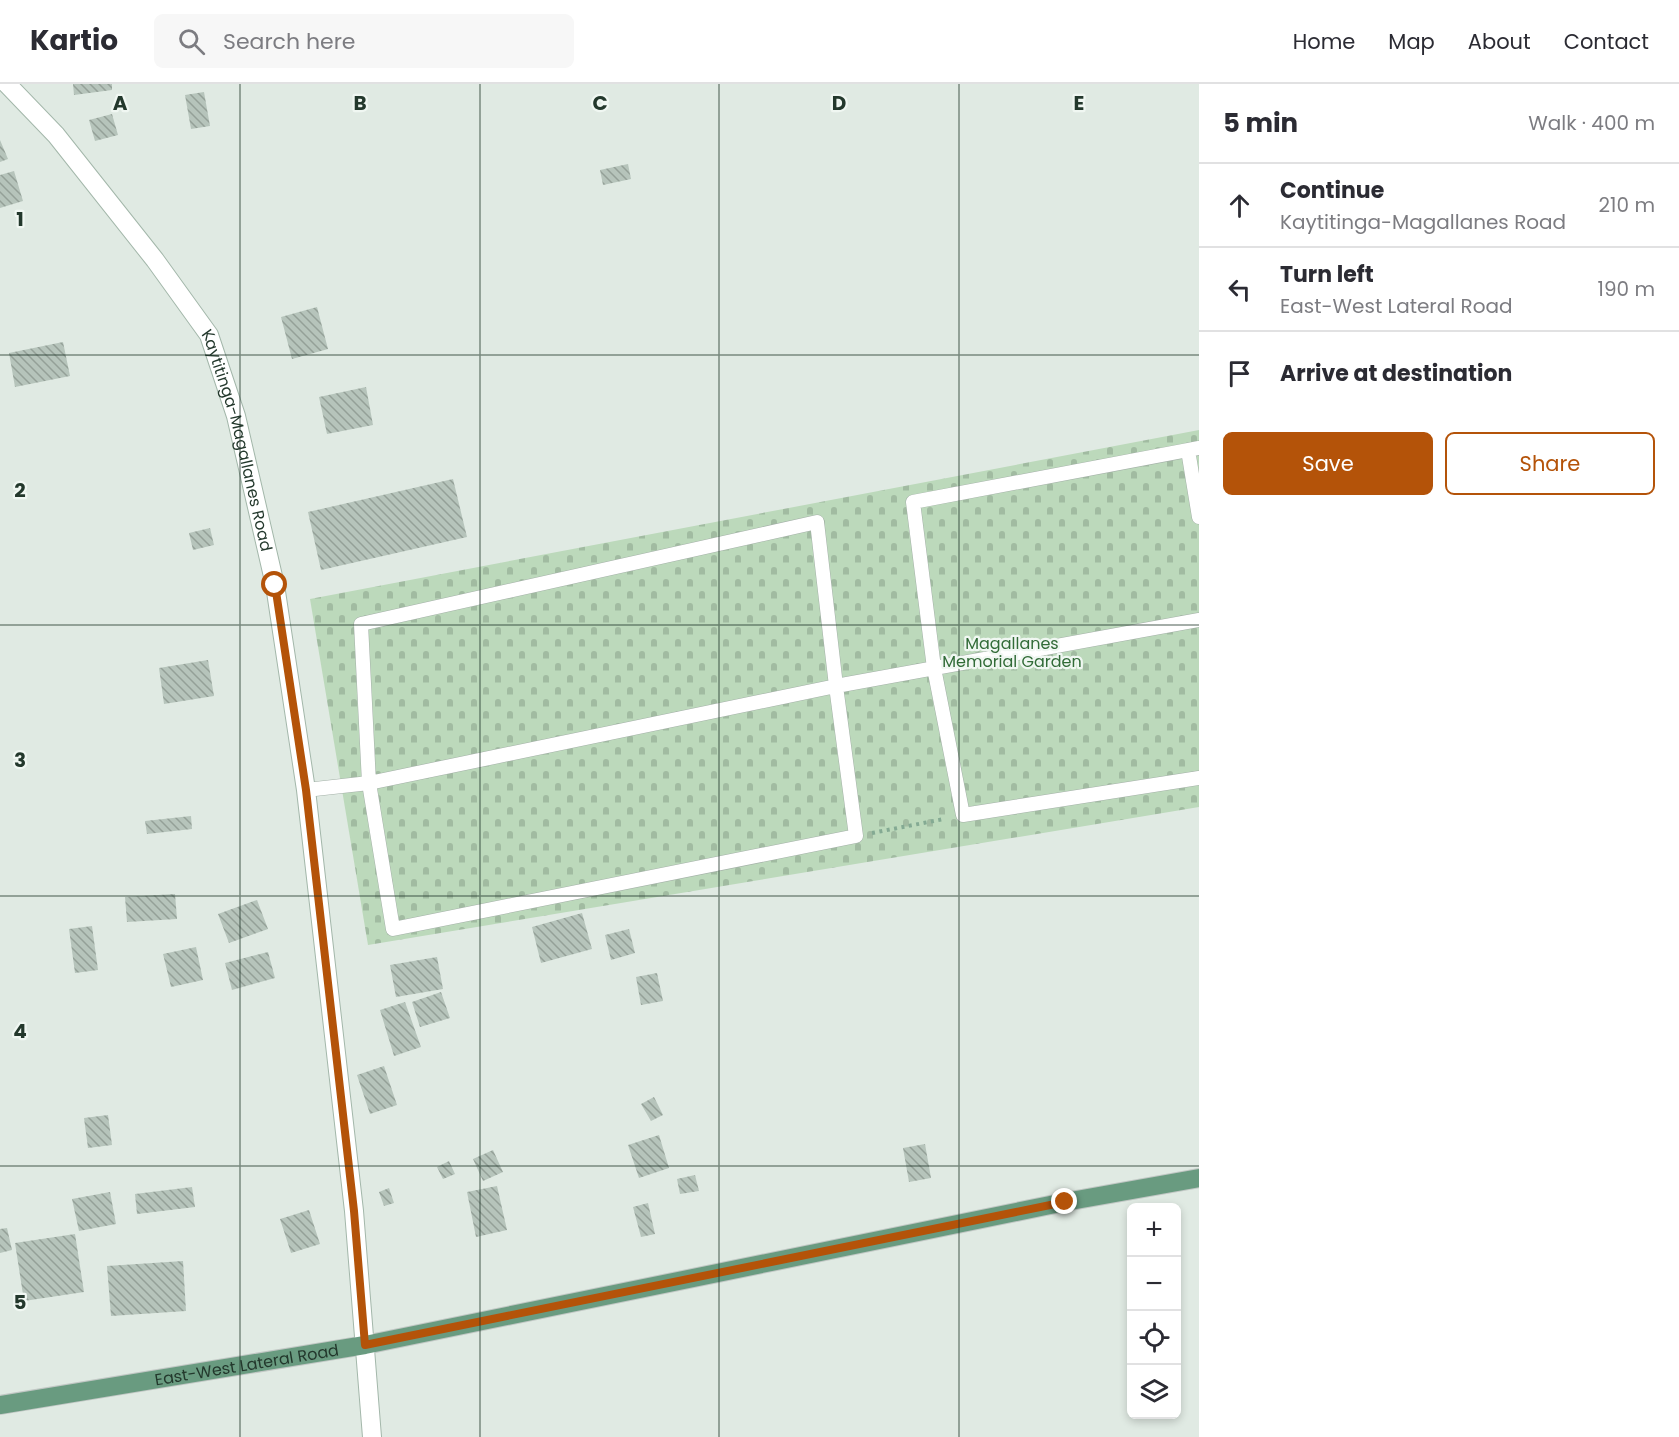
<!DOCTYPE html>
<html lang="en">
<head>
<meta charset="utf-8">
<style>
  :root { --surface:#fff; --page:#f7f7f7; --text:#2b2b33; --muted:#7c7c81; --line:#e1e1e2; --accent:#b45309 }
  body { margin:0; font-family:Poppins,sans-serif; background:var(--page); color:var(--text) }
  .controls { position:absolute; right:18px; bottom:18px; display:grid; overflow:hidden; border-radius:9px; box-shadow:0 3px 9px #0003 }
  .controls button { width:54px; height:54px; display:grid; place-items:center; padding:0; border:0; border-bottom:2px solid var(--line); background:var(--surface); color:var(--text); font:30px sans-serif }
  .stop { position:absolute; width:18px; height:18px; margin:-14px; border:4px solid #b45309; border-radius:50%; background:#fff }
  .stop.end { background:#b45309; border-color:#fff; box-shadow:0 2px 6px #0008 }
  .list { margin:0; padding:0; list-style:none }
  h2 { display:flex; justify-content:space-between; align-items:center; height:78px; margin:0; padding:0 24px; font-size:26px }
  h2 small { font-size:20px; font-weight:400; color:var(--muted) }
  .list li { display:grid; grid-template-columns:39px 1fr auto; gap:18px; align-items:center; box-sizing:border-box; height:84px; padding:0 24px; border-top:2px solid var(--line) }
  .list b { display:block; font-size:22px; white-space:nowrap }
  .list p { margin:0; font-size:20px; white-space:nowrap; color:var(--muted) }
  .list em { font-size:20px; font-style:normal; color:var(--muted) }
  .actions { display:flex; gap:12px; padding:18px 24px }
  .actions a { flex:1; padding:14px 0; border:2px solid var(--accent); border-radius:9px; text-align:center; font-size:21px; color:var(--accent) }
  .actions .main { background:var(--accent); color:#fff }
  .icon { flex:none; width:33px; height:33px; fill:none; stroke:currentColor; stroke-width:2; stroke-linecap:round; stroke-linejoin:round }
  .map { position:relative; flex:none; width:1199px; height:1353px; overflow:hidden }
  header { display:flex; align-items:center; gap:36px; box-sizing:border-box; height:84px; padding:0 30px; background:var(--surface); border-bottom:2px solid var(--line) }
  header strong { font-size:28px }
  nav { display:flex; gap:33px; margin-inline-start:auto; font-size:21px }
  .search { width:420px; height:54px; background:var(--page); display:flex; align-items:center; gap:15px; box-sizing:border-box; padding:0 21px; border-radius:9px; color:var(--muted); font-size:22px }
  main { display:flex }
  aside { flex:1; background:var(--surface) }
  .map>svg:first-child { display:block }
  .cemetery { fill:url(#cemetery-stones) }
  .building { fill:url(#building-back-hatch) }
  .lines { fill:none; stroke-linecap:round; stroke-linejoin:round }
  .lane-casing { stroke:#a4b1a8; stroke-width:15 }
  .secondary-casing { stroke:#a3b7aa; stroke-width:20 }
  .primary-casing { stroke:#c1c7c4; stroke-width:20 }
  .path { stroke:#84aa93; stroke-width:4; stroke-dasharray:3 4.5; stroke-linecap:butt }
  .lane { stroke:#fff; stroke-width:14 }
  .secondary { stroke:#fff; stroke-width:18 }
  .primary { stroke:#699b80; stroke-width:18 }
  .route { stroke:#b45309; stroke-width:8 }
  .grid { fill:none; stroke:#23382c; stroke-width:1.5; stroke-opacity:0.55 }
  .labels { text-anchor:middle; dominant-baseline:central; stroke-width:4.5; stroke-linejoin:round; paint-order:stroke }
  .street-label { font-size:16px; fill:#23382c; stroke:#f0f7f2 }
  .park-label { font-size:16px; fill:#316b37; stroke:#f0f7f2 }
  .grid-label { font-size:20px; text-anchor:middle; font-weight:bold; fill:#23382c; stroke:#f0f7f2; stroke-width:4.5; stroke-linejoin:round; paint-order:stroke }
</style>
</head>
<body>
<header>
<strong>Kartio</strong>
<div class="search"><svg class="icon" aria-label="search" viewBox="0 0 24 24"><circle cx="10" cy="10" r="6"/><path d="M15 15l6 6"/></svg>Search here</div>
<nav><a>Home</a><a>Map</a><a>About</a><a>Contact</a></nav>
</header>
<main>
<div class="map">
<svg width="1199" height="1353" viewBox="0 0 1199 1353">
  <defs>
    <pattern id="cemetery-stones" width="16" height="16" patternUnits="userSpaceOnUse" patternTransform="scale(1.5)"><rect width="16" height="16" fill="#bcd9bb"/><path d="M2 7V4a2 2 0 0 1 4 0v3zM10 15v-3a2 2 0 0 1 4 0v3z" fill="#a1bba1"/></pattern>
    <pattern id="building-back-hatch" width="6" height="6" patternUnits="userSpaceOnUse" patternTransform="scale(1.5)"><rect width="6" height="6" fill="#b6c4bb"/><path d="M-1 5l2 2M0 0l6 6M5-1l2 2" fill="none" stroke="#94a098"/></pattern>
  </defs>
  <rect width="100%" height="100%" fill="#e0eae3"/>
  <path class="cemetery" d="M1199,346v377l-831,138 -58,-346z"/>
  <path class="building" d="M73,0h39v6l-38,5z
    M204,8l6,34 -19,3 -6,-34z
    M112,30l6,21 -23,6 -6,-21z
    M0,56l8,19 -8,3z
    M628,80l3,15 -28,6 -3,-15z
    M14,87l9,30 -23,7v-33z
    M317,223l11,42 -36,10 -11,-42z
    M63,258l7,34 -55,11 -6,-34z
    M366,303l7,38 -46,9 -8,-37z
    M453,395l14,58 -146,33 -13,-58z
    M210,444l4,17 -21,5 -4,-17z
    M208,576l6,36 -50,8 -5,-36z
    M191,732l1,13 -45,5 -2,-13z
    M175,810l2,25 -50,3 -2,-25z
    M257,816l11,29 -39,14 -11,-29z
    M582,829l10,36 -51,14 -9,-36z
    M92,842l6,44 -23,3 -6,-44z
    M629,845l6,24 -24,7 -6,-25z
    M196,863l7,33 -32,7 -8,-33z
    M268,868l7,26 -43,12 -7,-27z
    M437,873l6,32 -47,8 -6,-32z
    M657,889l6,28 -22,4 -5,-28z
    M441,908l9,26 -30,9 -8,-25z
    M405,918l16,45 -27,9 -14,-46z
    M384,982l13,39 -27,9 -13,-39z
    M654,1013l9,18 -12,6 -10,-17z
    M108,1031l4,30 -24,3 -4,-30z
    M659,1051l10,33 -30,10 -11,-33z
    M925,1060l6,34 -22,4 -6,-34z
    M493,1066l10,22 -20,9 -10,-22z
    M449,1077l6,13 -12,5 -6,-12z
    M695,1091l4,16 -19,3 -3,-15z
    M497,1102l10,44 -31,7 -9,-45z
    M192,1103l3,20 -58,7 -2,-20z
    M389,1104l5,15 -10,3 -5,-14z
    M110,1108l6,32 -37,7 -7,-32z
    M648,1119l7,31 -14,3 -8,-30z
    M309,1126l11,34 -29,9 -11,-34z
    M7,1144l5,22 -12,3v-24z
    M75,1150l9,58 -60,9 -9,-58z
    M183,1177l3,50 -75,5 -4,-50z"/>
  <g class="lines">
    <g class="lane-casing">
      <path id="lane" d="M1199,364l-286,54 21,166 29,147 236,-37
        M1188,366l11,67
        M817,438l19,164 20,150 -463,93 -24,-146 -8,-159z
        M306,706l63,-7 467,-97 363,-66"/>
    </g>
    <g class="secondary-casing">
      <g id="secondary">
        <path id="s1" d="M7,0l49,51 99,125 54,75 27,81 39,169 31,205 48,421 18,226"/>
      </g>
    </g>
    <g class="primary-casing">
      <g id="primary">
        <path id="s2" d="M0,1321l365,-60 700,-143 134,-24"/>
      </g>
    </g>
    <path class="path" d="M872,749l72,-14"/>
    <use href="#lane" class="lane"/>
    <use href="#secondary" class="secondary"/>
    <use href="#primary" class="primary"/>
  </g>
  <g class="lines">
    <path class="route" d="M275,501l31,205 48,421 11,134 700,-143"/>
  </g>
  <path class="grid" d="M240,0v1353M480,0v1353M719,0v1353M959,0v1353M0,271h1199M0,541h1199M0,812h1199M0,1082h1199"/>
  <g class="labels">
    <g class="street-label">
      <text stroke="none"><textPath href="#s1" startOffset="432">Kaytitinga-Magallanes Road</textPath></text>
      <text stroke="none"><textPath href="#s2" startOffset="250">East-West Lateral Road</textPath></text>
    </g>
    <g class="park-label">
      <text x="1012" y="559">Magallanes<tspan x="1012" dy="18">Memorial Garden</tspan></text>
    </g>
  </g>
  <g class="grid-label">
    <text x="120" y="26">A</text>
    <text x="360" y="26">B</text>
    <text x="600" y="26">C</text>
    <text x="839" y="26">D</text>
    <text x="1079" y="26">E</text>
    <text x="20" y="142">1</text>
    <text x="20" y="413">2</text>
    <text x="20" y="683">3</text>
    <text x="20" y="954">4</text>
    <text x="20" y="1225">5</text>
  </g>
</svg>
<div class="controls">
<button>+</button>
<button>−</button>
<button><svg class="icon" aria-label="locate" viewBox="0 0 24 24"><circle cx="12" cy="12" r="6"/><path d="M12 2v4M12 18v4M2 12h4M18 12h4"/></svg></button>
<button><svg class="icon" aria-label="layers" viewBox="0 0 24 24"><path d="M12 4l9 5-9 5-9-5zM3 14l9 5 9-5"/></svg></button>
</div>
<div class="stop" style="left:275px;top:501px"></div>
<div class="stop end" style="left:1065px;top:1118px"></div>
</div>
<aside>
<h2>5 min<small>Walk · 400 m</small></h2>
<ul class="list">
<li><svg class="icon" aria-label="ahead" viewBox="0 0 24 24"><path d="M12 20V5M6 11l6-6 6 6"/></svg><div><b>Continue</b><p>Kaytitinga-Magallanes Road</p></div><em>210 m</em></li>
<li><svg class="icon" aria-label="left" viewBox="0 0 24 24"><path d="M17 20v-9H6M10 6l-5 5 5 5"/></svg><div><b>Turn left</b><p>East-West Lateral Road</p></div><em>190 m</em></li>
<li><svg class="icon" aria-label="arrive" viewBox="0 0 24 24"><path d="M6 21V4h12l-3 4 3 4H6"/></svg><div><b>Arrive at destination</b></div></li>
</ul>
<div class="actions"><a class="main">Save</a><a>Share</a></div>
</aside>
</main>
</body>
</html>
